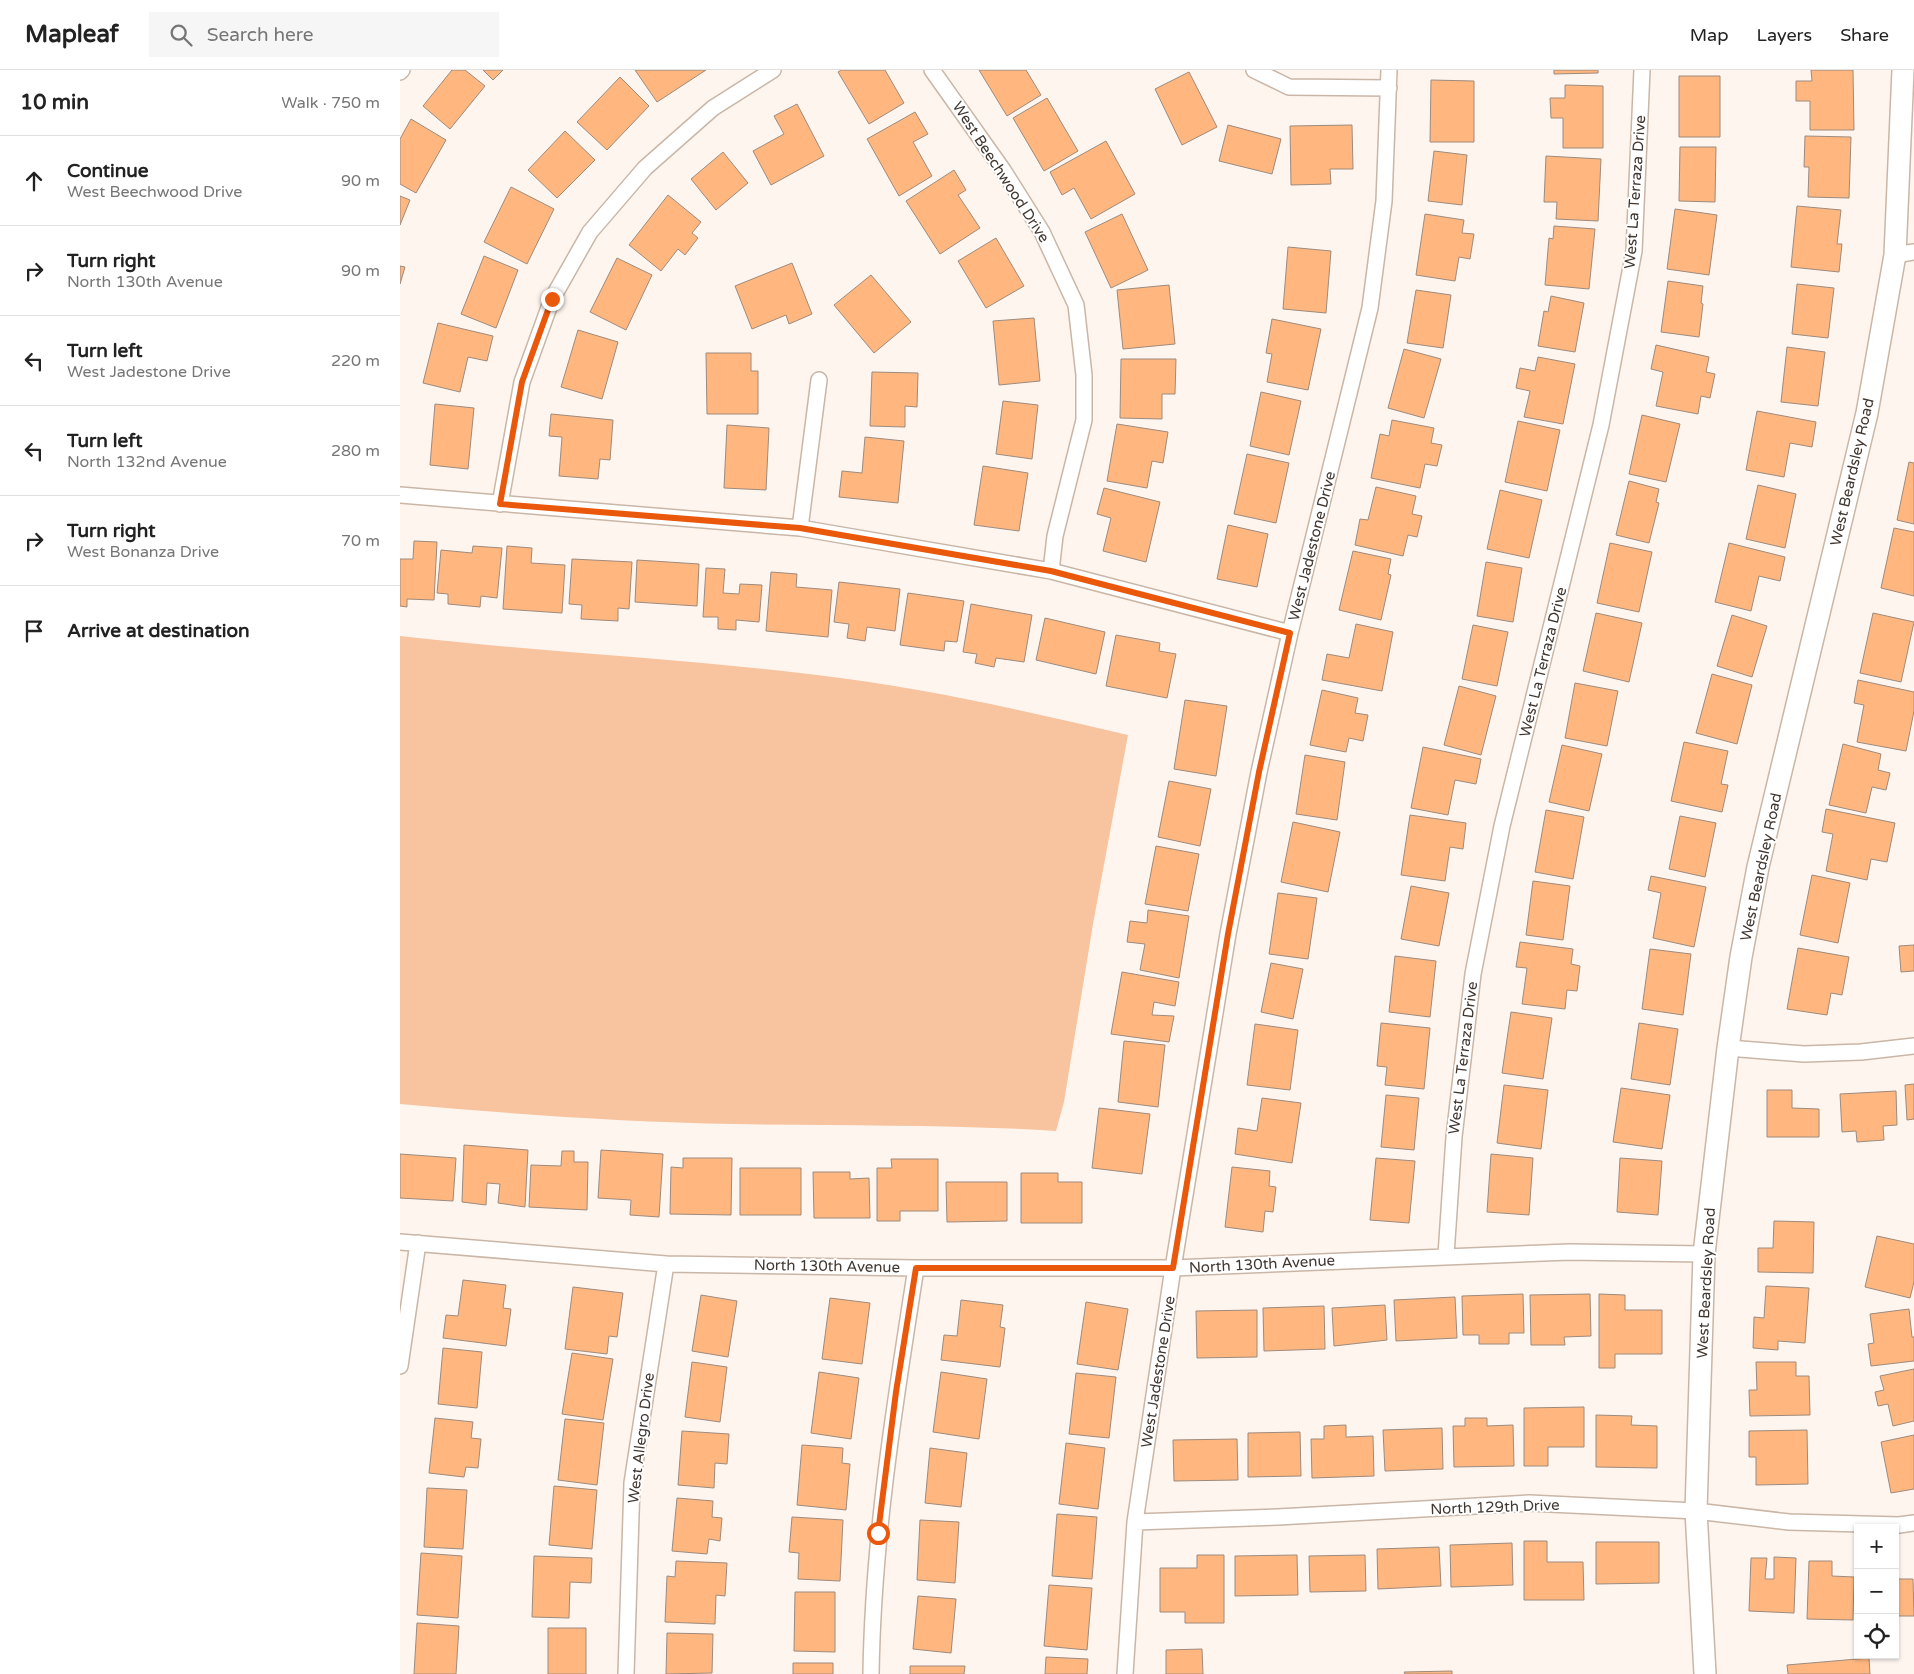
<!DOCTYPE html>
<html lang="en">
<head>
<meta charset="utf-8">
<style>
  :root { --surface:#fff; --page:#f6f6f6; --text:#222; --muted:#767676; --line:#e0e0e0 }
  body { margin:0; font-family:"Varela Round",sans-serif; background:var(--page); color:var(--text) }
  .controls { position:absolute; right:15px; bottom:15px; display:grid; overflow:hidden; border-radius:0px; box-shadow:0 1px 4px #0004 }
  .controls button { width:45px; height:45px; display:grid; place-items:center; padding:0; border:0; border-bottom:1px solid var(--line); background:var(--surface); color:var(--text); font:25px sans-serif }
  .stop { position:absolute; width:15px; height:15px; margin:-11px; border:4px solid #ea580c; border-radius:50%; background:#fff }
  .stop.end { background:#ea580c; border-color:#fff; box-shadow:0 1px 5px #0008 }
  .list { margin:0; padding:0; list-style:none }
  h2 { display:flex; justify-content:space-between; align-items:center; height:65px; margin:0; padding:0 20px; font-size:21px }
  h2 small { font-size:16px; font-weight:400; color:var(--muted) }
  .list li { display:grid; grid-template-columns:32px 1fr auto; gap:15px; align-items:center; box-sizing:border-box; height:90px; padding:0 20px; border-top:1px solid var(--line) }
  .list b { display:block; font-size:19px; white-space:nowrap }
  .list p { margin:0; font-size:16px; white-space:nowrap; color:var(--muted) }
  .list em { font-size:16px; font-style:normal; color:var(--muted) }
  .icon { flex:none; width:28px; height:28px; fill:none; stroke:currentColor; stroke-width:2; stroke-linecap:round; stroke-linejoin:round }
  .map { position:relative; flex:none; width:1514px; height:1604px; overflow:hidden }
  header { display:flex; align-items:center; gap:30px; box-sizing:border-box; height:70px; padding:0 25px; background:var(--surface); border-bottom:1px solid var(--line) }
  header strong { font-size:24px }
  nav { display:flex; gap:28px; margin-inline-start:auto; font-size:18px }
  .search { width:350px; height:45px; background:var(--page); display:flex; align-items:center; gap:12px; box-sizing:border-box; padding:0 18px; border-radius:0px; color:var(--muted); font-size:19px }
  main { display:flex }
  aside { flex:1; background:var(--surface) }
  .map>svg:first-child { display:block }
  .green { fill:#f7c49f }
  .building { fill:#ffb77f; stroke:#9e8a7c }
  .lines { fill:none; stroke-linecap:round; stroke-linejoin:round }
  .street-casing { stroke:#cab6a6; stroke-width:18 }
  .secondary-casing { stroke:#cab6a6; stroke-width:24 }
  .street { stroke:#fff; stroke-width:15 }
  .secondary { stroke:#fff; stroke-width:21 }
  .route { stroke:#ea580c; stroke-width:6 }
  .labels { text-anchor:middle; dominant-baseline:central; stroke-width:4; stroke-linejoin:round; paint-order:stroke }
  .street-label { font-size:15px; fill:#403731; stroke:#fff }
</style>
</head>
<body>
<header>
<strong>Mapleaf</strong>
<div class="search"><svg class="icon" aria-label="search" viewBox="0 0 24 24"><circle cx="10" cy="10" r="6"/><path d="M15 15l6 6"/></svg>Search here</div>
<nav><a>Map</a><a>Layers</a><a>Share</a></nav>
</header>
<main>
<aside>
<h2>10 min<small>Walk · 750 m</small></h2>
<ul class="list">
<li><svg class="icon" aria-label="ahead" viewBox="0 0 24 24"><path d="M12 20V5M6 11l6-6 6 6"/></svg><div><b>Continue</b><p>West Beechwood Drive</p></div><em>90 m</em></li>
<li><svg class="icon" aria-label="right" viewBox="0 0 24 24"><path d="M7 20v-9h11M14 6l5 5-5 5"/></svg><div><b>Turn right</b><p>North 130th Avenue</p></div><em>90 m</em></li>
<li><svg class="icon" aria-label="left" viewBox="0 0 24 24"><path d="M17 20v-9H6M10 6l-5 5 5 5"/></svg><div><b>Turn left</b><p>West Jadestone Drive</p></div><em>220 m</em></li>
<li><svg class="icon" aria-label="left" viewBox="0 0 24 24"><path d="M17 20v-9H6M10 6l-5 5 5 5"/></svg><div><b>Turn left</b><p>North 132nd Avenue</p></div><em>280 m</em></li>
<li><svg class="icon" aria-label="right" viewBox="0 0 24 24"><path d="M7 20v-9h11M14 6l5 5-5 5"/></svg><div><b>Turn right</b><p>West Bonanza Drive</p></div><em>70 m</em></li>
<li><svg class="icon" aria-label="arrive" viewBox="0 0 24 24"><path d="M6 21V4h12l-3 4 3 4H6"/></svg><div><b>Arrive at destination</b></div></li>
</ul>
</aside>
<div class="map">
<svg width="1514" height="1604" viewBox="0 0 1514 1604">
  <rect width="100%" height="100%" fill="#fef5ef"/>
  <path class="green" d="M0,566c139,16 278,22 417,39 105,12 208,36 311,60l-35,189 -29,178 -8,29c-106,-7 -214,-5 -321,-7 -112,-2 -223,-10 -335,-20z"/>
  <path class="building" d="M52,0h13l20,16 -35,43 -27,-23z
    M83,0h20l-10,10z
    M235,0h71l-49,32z
    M441,0h44l19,33 -35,21 -31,-52z
    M579,0h47l15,25 -34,21z
    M1154,0h44v3l-44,1z
    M1411,0h42l1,60h-44v-29h-14v-20h16z
    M789,2l28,55 -35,18 -27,-56z
    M1279,6h41v61h-41z
    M220,7l29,29 -42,44 -30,-28z
    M1031,10l43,1v61h-44z
    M1165,15l38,1v62h-40v-30h-12l-1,-20h15z
    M647,28l31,53 -34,20 -31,-53z
    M397,34l27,52 -53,29 -18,-34 31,-17 -10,-18z
    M515,42l13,22 -15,8 19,34 -33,20 -32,-57z
    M11,49l35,21 -30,53 -16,-9v-45z
    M828,55l53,14 -9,35 -53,-13z
    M952,55l1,44h-23l1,15 -40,1 -1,-59z
    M165,61l30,29 -38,38 -29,-28z
    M1405,66l46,1 -2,61 -41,-1 1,-30h-5z
    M706,71l29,53 -44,25 -17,-31 -12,7 -12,-23z
    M1280,77h36l-1,55 -36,-1z
    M1034,81l33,4 -5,50 -34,-4z
    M323,82l25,31 -32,27 -25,-31z
    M1146,86l55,3 -3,62 -42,-2 1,-17h-13z
    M554,100l12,20 -8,5 22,33 -40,26 -34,-53z
    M111,117l43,22 -27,55 -43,-22z
    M268,125l33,27 -9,11 6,5 -13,17 -7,-6 -17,22 -32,-26z
    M0,126l10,4 -10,25z
    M1397,136l44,4 -4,34h5l-3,28 -48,-5z
    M1275,139l42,6 -8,60 -42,-6z
    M722,144l26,56 -37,18 -26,-56z
    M1025,144l39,6 -2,13 12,1 -4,25 -11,-2 -4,24 -39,-6z
    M1154,156l41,3 -6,60 -44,-4 4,-47 4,1z
    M596,168l28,48 -38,22 -28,-47z
    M888,177l43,4 -5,62 -43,-4z
    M84,186l34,14 -22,58 -35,-14z
    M217,188l35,17 -26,55 -36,-18z
    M392,193l20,51 -23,10 -3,-9 -34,14 -17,-43z
    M0,196l5,1 -5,17z
    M471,205l40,47 -37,31 -40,-48z
    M1268,211l35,5 -2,17 2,1 -4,33 -38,-5z
    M1397,214l37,4 -6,50 -36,-4z
    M769,215l6,59 -52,5 -6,-59z
    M1016,220l35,5 -8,53 -36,-5z
    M1151,226l33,7 -9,49 -37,-6 6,-35 4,1z
    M634,248l6,63 -41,4 -6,-64z
    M872,249l49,10 -13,61 -41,-8 5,-28 -6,-1z
    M38,253l55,13 -6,25 -19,-4 -8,35 -37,-9z
    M178,260l40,12 -16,57 -41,-12z
    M1256,275l53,12 -3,15 9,2 -5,24 -9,-2 -3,18 -42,-8 7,-34 -12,-3z
    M1387,277l38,5 -7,54 -37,-4z
    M1004,279l37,10 -17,59 -36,-10z
    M306,283h45v18h7v43h-51z
    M1138,287l37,7 -12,60 -39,-7 6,-26 -14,-3 4,-20 15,3z
    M721,289h55l-1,35h-13v25l-42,-1z
    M472,302l46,1 -1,34 -12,-1v21l-35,-1z
    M861,322l40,9 -12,54 -39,-9z
    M603,331l35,4 -6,54 -36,-5z
    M35,334l39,4 -6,61 -38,-4z
    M1357,341l59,11 -4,25 -22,-4 -6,34 -38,-7z
    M151,344l62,6 -3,40 -10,-1 -2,20 -39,-3 3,-39 -13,-1z
    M1242,345l38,9 -14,58 -37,-8z
    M992,350l42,8 -3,15 11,2 -5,21 -12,-2 -5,24 -49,-10 9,-44 9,2z
    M1118,351l42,9 -13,61 -42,-9z
    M717,354l51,8 -5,31 -11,-2 -5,27 -40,-7z
    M327,355l42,3 -3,62 -42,-2z
    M465,367l39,4 -6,62 -59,-6 3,-26 20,2z
    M847,384l42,9 -13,60 -42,-9z
    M1509,392l5,1v61l-17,-4z
    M583,396l45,7 -9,58 -45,-6z
    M1229,411l30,8 -3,13 3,1 -10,40 -33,-8z
    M1358,415l38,9 -11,54 -39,-9z
    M976,417l40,9 -4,18 10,2 -5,21 -9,-2 -5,21 -48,-11 5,-26 8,1z
    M704,418l56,14 -14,60 -43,-11 8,-33 -14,-4z
    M1100,420l42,10 -13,58 -42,-9z
    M828,455l40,9 -11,53 -40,-8z
    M1494,458l20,4v64l-33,-8z
    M14,471l23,1 -3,58 -27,-1v8l-7,-1v-47h13z
    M1210,473l42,9 -13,60 -42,-9z
    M1329,473l56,14 -5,24 -21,-5 -8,35 -36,-9z
    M73,476l29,2 -5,50 -16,-2 -1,11 -32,-3v-10l-11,-1 4,-43 31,3z
    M107,476l25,2 -1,15 34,2 -3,48 -59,-4z
    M953,481l38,8 -3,15 3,1 -10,45 -42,-10z
    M172,489l60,3 -3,47 -11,-1v13l-37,-2 1,-14 -13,-1z
    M237,490l62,4 -2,42 -62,-4z
    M1086,492l36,6 -9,54 -36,-6z
    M306,498l19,1 -2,24 16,1 1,-10 22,1 -3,37 -23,-2v10l-18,-1v-12h-15z
    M371,502l26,2 -1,13 36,3 -4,47 -62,-6z
    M439,512l61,7 -5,42 -28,-4 -2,14 -18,-3 2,-14 -15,-2z
    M508,523l56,8 -7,41 -12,-1 -1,10 -44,-6z
    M571,534l61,11 -8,47 -28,-4 -2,9 -19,-4 2,-9 -14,-2z
    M1196,543l46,10 -13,59 -46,-11z
    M1473,543l41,9 -13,60 -41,-9z
    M1332,545l35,11 -15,51 -35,-11z
    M645,548l60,14 -9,42 -60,-14z
    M956,554l37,8 -11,59 -60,-11 5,-26 22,4z
    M1073,555l35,7 -11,54 -35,-7z
    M716,565l44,8 -1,8 17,3 -9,44 -61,-12z
    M1312,604l40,11 -15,59 -41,-11z
    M1458,610l56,12v19l-8,40 -49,-9 7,-37 -10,-2z
    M1175,613l43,8 -11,55 -42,-8z
    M1059,616l37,10 -15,59 -37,-10z
    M922,620l36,8 -3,15 13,2 -5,26 -14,-3 -3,14 -36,-7z
    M785,630l42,6 -11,70 -42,-7z
    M1284,672l44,9 -7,33 7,1 -6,27 -51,-11z
    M1443,674l38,10 -3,16 12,3 -4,17 -14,-3 -6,26 -37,-8z
    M1162,675l40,9 -13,57 -40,-9z
    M1023,677l58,12 -5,25 -21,-4 -7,35 -37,-7z
    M905,685l40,7 -8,58 -41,-6z
    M769,711l42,8 -11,57 -42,-9z
    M1426,739l69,14 -8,39 -16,-3 -4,21 -41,-9 7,-37 -11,-2z
    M1146,740l38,7 -11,62 -38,-7z
    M1010,745l56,8 -3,26 -13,-2 -5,34 -44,-6z
    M1280,746l36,7 -11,54 -36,-8z
    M893,752l47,10 -12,60 -47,-10z
    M756,776l43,8 -11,57 -43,-7z
    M1412,805l38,8 -12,60 -38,-8z
    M1251,806l55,11 -12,60 -41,-9 8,-45 -13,-3z
    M1133,811l37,5 -7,54 -37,-5z
    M1011,816l38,7 -10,53 -38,-7z
    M878,823l39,5 -9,61 -39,-5z
    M748,840l41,6 -10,62 -39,-8 5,-26 -18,-2 3,-21 17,2z
    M1120,872l53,7 -2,15 9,2 -3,25 -10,-1 -2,19 -43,-5 5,-36 -11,-1z
    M1514,875v26l-13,1 -2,-26z
    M1398,878l51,9 -7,38 -11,-2 -4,22 -40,-6z
    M1250,879l41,5 -8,61 -41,-6z
    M995,886l41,5 -6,56 -41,-5z
    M871,893l32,6 -10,50 -32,-7z
    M722,902l57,10 -4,24 -21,-4 -2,13 22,1 -5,26 -58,-8z
    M1111,942l41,6 -9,61 -41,-6z
    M981,953l49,5 -6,61 -39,-4 2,-18 -10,-1z
    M1239,953l39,6 -8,56 -39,-6z
    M855,954l43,6 -8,60 -43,-5z
    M724,971l41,4 -7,62 -40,-5z
    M1514,1014v35l-7,1 -2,-35z
    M1104,1015l44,5 -7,59 -44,-6z
    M1221,1018l49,7 -8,54 -49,-7z
    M1367,1020h25v18l27,1v28h-52z
    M1496,1021l1,34 -14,1 1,14 -27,2 -1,-11 -14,1 -2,-38z
    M986,1025l33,3 -5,52 -33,-3z
    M862,1028l39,5 -9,60 -57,-9 3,-26 19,3z
    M699,1038l51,6 -8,60 -50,-6z
    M64,1075l64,5 -3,57 -27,-4 2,-19 -13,-1 -1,22 -24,-3z
    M201,1080l62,4 -4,63 -29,-2 1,-15 -33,-2z
    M162,1081h12v11h14l-1,48 -58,-3 2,-42 30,1z
    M0,1084l56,4 -3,43 -53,-3z
    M1091,1084l42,4 -4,57 -42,-3z
    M283,1088h49l-1,57 -61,-1 1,-47 12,1z
    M976,1088l39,3 -6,62 -39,-3z
    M1220,1088l42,3 -4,54 -41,-3z
    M491,1089h47v52h-38v10h-23v-53h15z
    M832,1097l38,4 -1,15 7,1 -3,25 -8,-1 -2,21 -38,-5z
    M340,1098h61v47h-61z
    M413,1102h37v7l19,-1 1,40h-56z
    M621,1103h37v9h24v41h-61z
    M546,1112h61v39l-60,1z
    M1374,1151l40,1 -1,51 -55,-1v-24h15z
    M1477,1166l37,8v38l-4,16 -45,-11z
    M63,1210l43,5 -3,23 8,1 -5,37 -63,-8 3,-23 12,1z
    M1366,1216l43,2 -4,55 -27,-2v9l-25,-2 1,-31 10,1z
    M173,1217l50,6 -6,44 -8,-1 -2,18 -42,-5z
    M1123,1224l1,39h-15v11h-30v-9h-16l-1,-39z
    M1190,1224l1,42 -27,1 1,8h-34l-1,-50z
    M1199,1224l26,1v15h37v44h-47v14h-16z
    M301,1225l36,6 -9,56 -36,-6z
    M1055,1227l2,41 -61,3 -2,-41z
    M430,1228l40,5 -8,61 -40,-5z
    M561,1230l42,5 -3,22 5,1 -5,39 -59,-7 3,-25 13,1z
    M686,1232l42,7 -10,61 -41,-6z
    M985,1235l2,35 -53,6 -2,-38z
    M924,1236l1,43 -61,2 -1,-43z
    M1509,1239l3,28h2v24l-43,5 -3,-22 6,-1 -4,-29z
    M857,1240v47l-60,1 -1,-47z
    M43,1278l39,4 -5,56 -39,-4z
    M172,1283l41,6 -10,61 -41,-6z
    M292,1292l35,5 -7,55 -35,-5z
    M1356,1292h40v14h13l1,39 -60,1 -1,-26h8z
    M1514,1299v52l-21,5 -5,-22 -10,2 -3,-14 9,-2 -4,-14z
    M419,1302l40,6 -8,61 -40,-6z
    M541,1302l46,7 -8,60 -46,-7z
    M676,1303l40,4 -7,61 -40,-4z
    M1184,1337v40h-36v19h-24v-58z
    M1196,1345l36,1 -1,9 26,1v42l-61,-1z
    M35,1348l38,4 -2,16 10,1 -3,29 -12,-1 -2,10 -35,-4z
    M1065,1348h22v8l26,-1 1,41 -60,1 -1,-41h12z
    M165,1349l39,4 -7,62 -39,-5z
    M946,1355v12l27,-1 1,40 -62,2 -1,-39h13v-13z
    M1042,1358l1,41 -58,2 -2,-41z
    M1407,1360l1,54 -52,1v-28h-7v-26z
    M282,1361l47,3 -2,30 -12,-1 -1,25 -36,-3z
    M900,1362l1,44 -53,1v-44z
    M1514,1365v54l-23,4 -10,-51z
    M837,1369l1,41 -64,1 -1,-41z
    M666,1373l39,5 -7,61 -39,-5z
    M402,1375l41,3 -1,15 8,1 -4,46 -49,-5z
    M530,1378l37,5 -6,54 -36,-4z
    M154,1416l43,4 -5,59 -43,-4z
    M27,1418l40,2 -4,59 -39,-2z
    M277,1428l36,3 -1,16 10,1 -2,23 -11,-2 -2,15 -35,-3z
    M657,1444l40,3 -5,62 -40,-3z
    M392,1447l51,3 -3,61 -42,-2 1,-26 -10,-1z
    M520,1450l39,2 -4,61 -38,-3z
    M1124,1471h23v21h36l1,38h-60z
    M1196,1472h63v41l-63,1z
    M1112,1473l1,42 -62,2 -1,-42z
    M1039,1477l2,39 -63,3 -1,-40z
    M21,1483l41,3 -4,62 -41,-3z
    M797,1485h27v68h-39v-11h-25v-44h37z
    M897,1485l1,40 -63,1v-40z
    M965,1485l1,36 -56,1 -1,-36z
    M134,1486l58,2 -1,25 -21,-1 -1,36 -37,-1z
    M1374,1487l22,1 -2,55 -45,-2 2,-53h16l-2,21h9z
    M276,1491l51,2 -2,33 -9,-1 -1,29 -50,-2 2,-46 8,1z
    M1409,1491h23v15l22,1 -1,43 -46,-1z
    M1495,1509h18l1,37h-19z
    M649,1515l43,3 -5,62 -43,-4z
    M395,1522h40v60l-41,-1z
    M518,1526l38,3 -5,54 -38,-4z
    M17,1553l42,3 -3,48h-42z
    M148,1558h38v46h-38z
    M267,1563l46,1 -1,39 -46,1z
    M802,1579l1,25h-37v-24z
    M646,1587l42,2 -1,15h-42z
    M1469,1588l1,16h-82l-1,-9z
    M393,1593h40v11h-40z
    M510,1596h55l-1,8h-54z
    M1052,1601v3h-47l-1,-2z"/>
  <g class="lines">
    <g class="street-casing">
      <path id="street" d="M532,0l71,100 39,62 34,73 8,70v45l-29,116 -4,35
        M854,0l35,17 100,1
        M0,2l2,-2
        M1495,185l19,-3
        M0,425l400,33 251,43 239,62
        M100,434l22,-122 30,-83 38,-67 55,-64 68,-60 60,-38
        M400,458l19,-148
        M1328,978l76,6 57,-2 53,-6
        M0,1172l266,22 250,4h257l396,-16 135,2
        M1046,1185l8,-118 19,-163 29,-148 99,-401 33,-174 8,-181
        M0,1296l18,-123
        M735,1452l143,-5 251,-14 167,8 93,11 110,3 15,-2
        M226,1604l6,-191 34,-219
        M471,1604c2,-137 24,-272 45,-406
        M725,1604l10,-152 38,-254 55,-334 31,-162 31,-139 80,-325 14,-107 5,-131"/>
    </g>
    <g class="secondary-casing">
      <path id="secondary" d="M1305,1604l-9,-163 8,-257 24,-206 13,-91 17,-90 109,-454 28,-158 8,-185"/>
    </g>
    <use href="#street" class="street"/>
    <use href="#secondary" class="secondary"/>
  </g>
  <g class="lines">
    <path class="route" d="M152,229l-30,83 -22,122 300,24 251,43 239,62 -31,139 -31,162 -55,334h-257l-20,124 -18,141"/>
  </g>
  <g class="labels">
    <g class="street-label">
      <text transform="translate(601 102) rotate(57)">West Beechwood Drive</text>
      <text transform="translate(1235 122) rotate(-86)">West La Terraza Drive</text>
      <text transform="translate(1452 402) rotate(-77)">West Beardsley Road</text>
      <text transform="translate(912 476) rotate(-76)">West Jadestone Drive</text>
      <text transform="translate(1143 592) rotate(-76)">West La Terraza Drive</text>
      <text transform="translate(1361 797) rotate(-78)">West Beardsley Road</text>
      <text transform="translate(1063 988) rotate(-83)">West La Terraza Drive</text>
      <text transform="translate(862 1194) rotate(-3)">North 130th Avenue</text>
      <text transform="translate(427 1196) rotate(1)">North 130th Avenue</text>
      <text transform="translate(1306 1213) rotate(-87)">West Beardsley Road</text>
      <text transform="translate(758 1302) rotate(-81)">West Jadestone Drive</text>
      <text transform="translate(241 1368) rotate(-83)">West Allegro Drive</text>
      <text transform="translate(1095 1437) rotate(-2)">North 129th Drive</text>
    </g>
  </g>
</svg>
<div class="controls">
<button>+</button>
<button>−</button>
<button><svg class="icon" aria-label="locate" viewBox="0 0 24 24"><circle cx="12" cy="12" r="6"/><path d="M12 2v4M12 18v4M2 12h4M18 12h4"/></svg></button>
</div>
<div class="stop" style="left:478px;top:1463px"></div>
<div class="stop end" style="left:152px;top:229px"></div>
</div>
</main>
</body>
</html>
